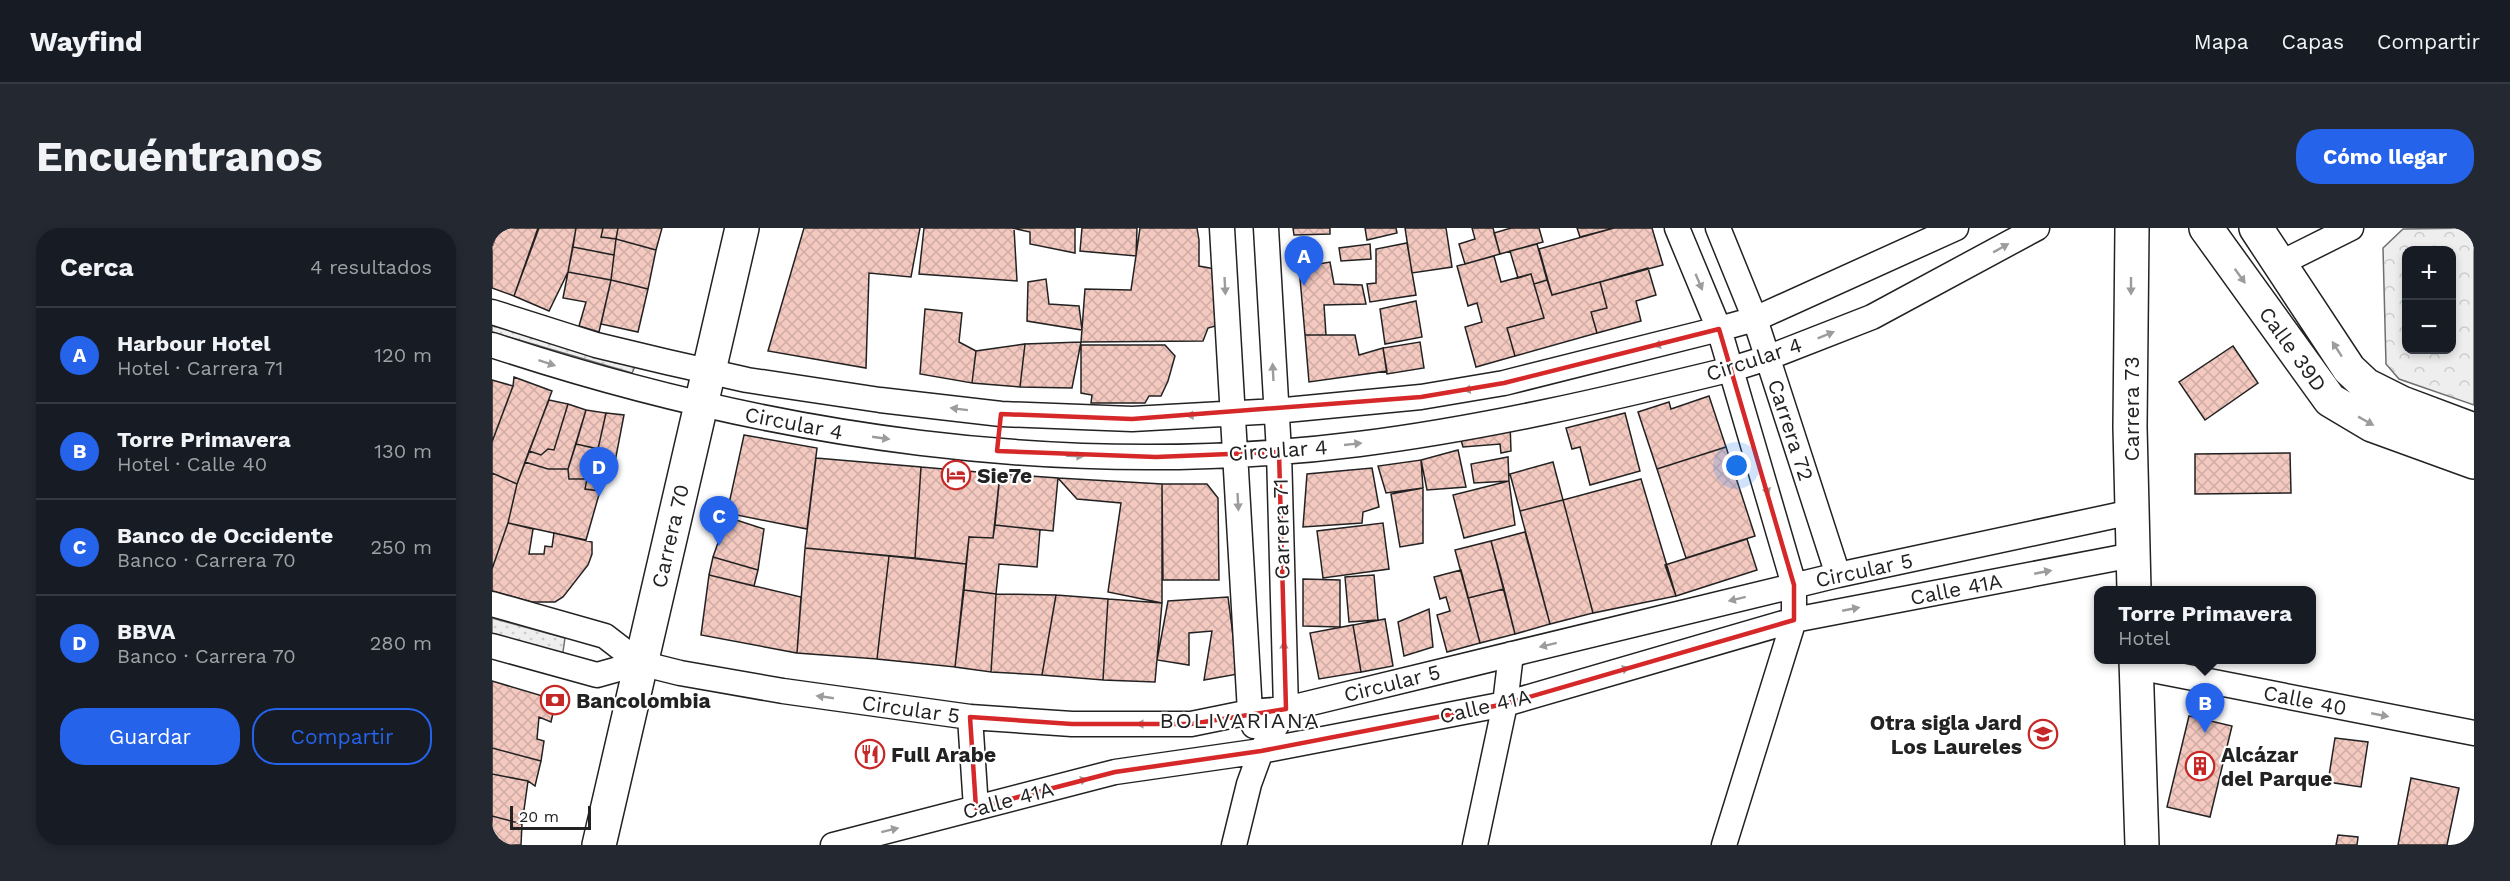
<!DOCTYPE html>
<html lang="es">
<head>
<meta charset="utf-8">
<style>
  :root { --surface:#171b24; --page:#242831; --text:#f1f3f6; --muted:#9ea1a6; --line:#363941; --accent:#2563eb }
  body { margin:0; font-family:"Work Sans",sans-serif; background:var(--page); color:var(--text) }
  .controls { position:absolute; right:18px; top:18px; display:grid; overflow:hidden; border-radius:12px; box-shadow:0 3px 9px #0003 }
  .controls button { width:54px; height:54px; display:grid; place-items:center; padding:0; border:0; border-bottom:2px solid var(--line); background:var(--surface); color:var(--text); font:30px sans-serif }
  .scale { position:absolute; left:18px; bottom:15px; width:81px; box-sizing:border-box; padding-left:6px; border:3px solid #222; border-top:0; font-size:16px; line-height:21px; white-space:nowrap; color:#222; -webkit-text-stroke:4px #fff; paint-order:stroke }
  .you { position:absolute; left:1245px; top:238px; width:21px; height:21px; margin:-15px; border:4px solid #fff; border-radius:50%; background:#1a73e8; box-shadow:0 0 0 9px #1a73e833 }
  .badge { display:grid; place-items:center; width:39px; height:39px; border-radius:50%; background:var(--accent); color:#fff; font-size:20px; font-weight:700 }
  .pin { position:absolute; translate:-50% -50px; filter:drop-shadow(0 2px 3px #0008) }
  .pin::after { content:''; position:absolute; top:32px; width:21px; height:18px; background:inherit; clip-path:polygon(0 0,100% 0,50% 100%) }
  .popup { position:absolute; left:1602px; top:358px; width:222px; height:78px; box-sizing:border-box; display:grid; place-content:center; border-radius:12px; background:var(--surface); filter:drop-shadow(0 2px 4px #0005); font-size:20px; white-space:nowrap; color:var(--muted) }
  .popup b { font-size:22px; color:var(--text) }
  .popup::after { content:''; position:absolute; left:50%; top:100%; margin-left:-12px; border:12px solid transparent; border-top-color:var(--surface) }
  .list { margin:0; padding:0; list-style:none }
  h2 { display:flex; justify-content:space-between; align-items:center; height:78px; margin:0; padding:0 24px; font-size:26px }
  h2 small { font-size:20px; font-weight:400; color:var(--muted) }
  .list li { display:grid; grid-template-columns:39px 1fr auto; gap:18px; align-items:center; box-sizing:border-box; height:96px; padding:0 24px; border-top:2px solid var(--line) }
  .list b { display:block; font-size:22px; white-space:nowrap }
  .list p { margin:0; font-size:20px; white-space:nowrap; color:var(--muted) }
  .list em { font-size:20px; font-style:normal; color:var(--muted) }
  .actions { display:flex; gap:12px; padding:18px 24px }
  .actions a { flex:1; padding:14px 0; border:2px solid var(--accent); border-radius:24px; text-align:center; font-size:21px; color:var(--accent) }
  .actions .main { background:var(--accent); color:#fff }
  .map { position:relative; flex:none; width:1982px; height:617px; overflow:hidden; border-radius:24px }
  header { display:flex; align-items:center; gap:36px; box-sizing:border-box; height:84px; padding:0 30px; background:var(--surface); border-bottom:2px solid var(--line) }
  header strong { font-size:28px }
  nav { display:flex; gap:33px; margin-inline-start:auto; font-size:21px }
  .intro { display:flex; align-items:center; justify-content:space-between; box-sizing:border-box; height:144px; padding:0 36px }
  h1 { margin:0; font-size:42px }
  .button { padding:15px 27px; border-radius:24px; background:var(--accent); color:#fff; font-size:21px; font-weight:700 }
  main { display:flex; gap:36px; padding:0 36px }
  aside { flex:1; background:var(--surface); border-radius:24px; box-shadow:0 3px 9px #0003 }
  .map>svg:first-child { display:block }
  .grass { fill:url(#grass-dots); stroke:#6f6f6f; stroke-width:1.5 }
  .park { fill:url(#park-crowns); stroke:#6f6f6f; stroke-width:1.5; fill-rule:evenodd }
  .building { fill:url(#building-cross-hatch); stroke:#222; stroke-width:1.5 }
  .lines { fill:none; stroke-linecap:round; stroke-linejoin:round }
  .street-casing { stroke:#222; stroke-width:27 }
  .secondary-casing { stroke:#222; stroke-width:36 }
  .street { stroke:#fff; stroke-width:24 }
  .secondary { stroke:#fff; stroke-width:33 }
  .oneway { fill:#9c9c9c }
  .marked { fill:none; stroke:#d62828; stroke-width:4.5; stroke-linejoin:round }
  .labels { text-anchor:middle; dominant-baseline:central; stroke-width:4.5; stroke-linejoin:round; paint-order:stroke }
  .street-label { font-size:21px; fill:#222; stroke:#fff }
  .poi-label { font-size:21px; font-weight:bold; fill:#222; stroke:#fff; text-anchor:start }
  .neighbourhood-label { font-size:22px; letter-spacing:1.5px; fill:#222; stroke:#fff }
</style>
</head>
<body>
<header>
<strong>Wayfind</strong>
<nav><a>Mapa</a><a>Capas</a><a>Compartir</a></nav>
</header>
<div class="intro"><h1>Encuéntranos</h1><a class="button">Cómo llegar</a></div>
<main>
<aside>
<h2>Cerca<small>4 resultados</small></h2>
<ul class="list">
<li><span class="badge">A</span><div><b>Harbour Hotel</b><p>Hotel · Carrera 71</p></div><em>120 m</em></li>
<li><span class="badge">B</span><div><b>Torre Primavera</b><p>Hotel · Calle 40</p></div><em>130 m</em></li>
<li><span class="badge">C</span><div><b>Banco de Occidente</b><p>Banco · Carrera 70</p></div><em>250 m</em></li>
<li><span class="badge">D</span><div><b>BBVA</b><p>Banco · Carrera 70</p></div><em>280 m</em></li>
</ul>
<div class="actions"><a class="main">Guardar</a><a>Compartir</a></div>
</aside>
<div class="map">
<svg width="1982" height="617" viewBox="0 0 1982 617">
  <defs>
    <pattern id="grass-dots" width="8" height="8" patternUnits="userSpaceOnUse" patternTransform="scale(1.5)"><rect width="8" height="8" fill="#eee"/><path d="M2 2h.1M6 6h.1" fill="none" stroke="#ccc" stroke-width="1.8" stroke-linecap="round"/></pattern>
    <pattern id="park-crowns" width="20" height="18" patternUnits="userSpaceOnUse" patternTransform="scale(1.5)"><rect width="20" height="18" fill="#eee"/><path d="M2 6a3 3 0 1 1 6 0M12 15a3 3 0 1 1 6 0" fill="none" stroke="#ccc"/></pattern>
    <pattern id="building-cross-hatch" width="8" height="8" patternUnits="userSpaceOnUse" patternTransform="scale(1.5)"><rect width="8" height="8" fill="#f3c9c0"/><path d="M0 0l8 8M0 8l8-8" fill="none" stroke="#d0aca5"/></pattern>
  </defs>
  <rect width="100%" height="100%" fill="#fff"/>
  <path class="grass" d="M0,88l145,46 -5,11 -140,-41z
    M0,390l73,20 -3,20 -70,-20z"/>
  <path class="park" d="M1982,0v177l-75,-26 -13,-15 -3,-116 20,-19zM1914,22h46v100h-46z"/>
  <path class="building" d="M0,0h7l-7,19z
    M7,0h39l-24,68 -22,-8v-41z
    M47,0h37l-8,44 -19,39 -35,-15z
    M84,0h27l-2,9 15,2 -2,16 -41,-8z
    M111,0h15l-2,11 -15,-2z
    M126,0h44l-6,22 -40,-11z
    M312,0h116l-9,49 -42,-4 -3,95 -98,-17z
    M432,0h90l3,53 -98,-7z
    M520,0h63v25l-45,-9v-12z
    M590,0h55l-1,28 -56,-5z
    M648,0h57l2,12v26l22,4 -7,37 5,18 -11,3 -5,13 -122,1 4,-53 46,1z
    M801,0h37v6l-36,1z
    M873,0h31l1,5 -30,7z
    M913,0h41l6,39 -40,6z
    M980,0h21l7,26 -35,10 -6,-20 16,-5z
    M1019,0h28l4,14 -43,12 -6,-21z
    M1085,0h37l-34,9z
    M1122,0h38l11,37 -111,30 -13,-46z
    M124,11l40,11 -8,39 -37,-9z
    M915,15l9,52 -46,7 -3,-18 9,-1v-34z
    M805,16l14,1 2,20 17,-3 4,22 28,1 4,19 -42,1 2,30h-21z
    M878,16l1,15 -30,2 -2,-13z
    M1045,16l10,36 -13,4 -3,-10 -13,4 -8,-27z
    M81,19l41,8 -3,25 -43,-8z
    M1002,28l7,26 30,-8 13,44 -37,10 8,28 -39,11 -11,-40 17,-5 -5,-19 -9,3 -11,-40z
    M1156,40l8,27 -20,6 5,20 -44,12 -6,-21 16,-4 -7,-26z
    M76,44l43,8 -12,52 -20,-6 7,-24 -23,-4z
    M554,51l3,25 30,2 3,24 -55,-9 1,-39z
    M119,52l37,9 -10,43 -37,-8z
    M1055,52l5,15 48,-13 7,26 -16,4 6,21 -82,23 -8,-28 37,-10 -10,-34z
    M924,73l6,36 -37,7 -5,-35z
    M433,81l37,4 -3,29 17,9 -4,32 -52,-9z
    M813,107h50l4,20 24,-7 4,23 -78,11z
    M589,114l-9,46 -52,-1 5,-43z
    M928,114l4,26 -37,6 -4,-26z
    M533,116l-5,43 -48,-4 4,-32z
    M589,117h84l10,11 -7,25 -7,15h-12l-4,7h-54l1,-8 -11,-2z
    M1741,118l25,37 -53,37 -26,-38z
    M22,149l38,14 -35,93 -25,-11v-31l21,-56z
    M0,152l21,6 -21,56z
    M1217,168l17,51 -69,22 -19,-57 31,-10 2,7z
    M57,172l19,4 -14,46 -6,-1 -7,6 -12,-4z
    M76,176l18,6 -18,59h-20l-23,-7 4,-11 12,4 7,-6 6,1z
    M94,182l20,3 -8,36 -22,-5z
    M114,185l18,2 -10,52h-8l2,-16 -10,-2z
    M1133,185l15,58 -50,14 -10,-38 -8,2 -6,-21z
    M1018,195l1,28 -10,2 -1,-9 -37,3 -4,-14z
    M252,207l73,13 -10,81 -80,-16z
    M84,216l32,7 -8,40 -15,-2 2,-10h-18l-1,-10z
    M1234,219l29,89 -69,22 -29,-89z
    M966,222l8,37 -39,3 -6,-30z
    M1798,225l1,40 -96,1v-40z
    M1016,229l1,24 -35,2 -3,-19z
    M324,230l105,9 -6,91 -110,-10z
    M929,232l2,28 -37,5 -8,-27z
    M33,234l23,7h20l1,10h18l-2,10 15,2 -14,49 -78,-17 9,-39z
    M1061,234l10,38 -43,11 -10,-37z
    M429,239l79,7 -7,64 -24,-1 -3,27 -51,-6z
    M880,240l7,39 -16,5 -1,11 -59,4 4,-53z
    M0,245l25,11 -9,39 -16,46z
    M508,246l58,4 -5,53 -58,-6z
    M566,250l104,6v119l-54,-11 13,-89 -44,-4z
    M1149,251l35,117 -83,17 -30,-113z
    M1017,253l6,44 -51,13 -11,-43z
    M670,256h45l11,14 1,82h-56z
    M931,260v55l-23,4 -9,-53z
    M1071,272l30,113 -43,11 -30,-113z
    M235,289l37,12 -6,41 -45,-13z
    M16,295l25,6 -4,25h15l1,-8 7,1 2,-14 38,9v12l-4,11 -25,32 -8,5h-23l-40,-11v-22z
    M891,295l6,46 -66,9 -6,-47z
    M503,297l45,5 -3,37 -38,-3 -3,30 -32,-4 5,-53 24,1z
    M1033,304l25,92 -35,10 -24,-93z
    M1255,311l10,31 -81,26 -11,-31z
    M999,313l13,48 -36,9 -13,-48z
    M313,320l84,8 -12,103 -80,-6z
    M397,328l77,8 -11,103 -78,-8z
    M221,329l45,13 -4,16 -45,-11z
    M969,342l19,73 -33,9 -10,-37 13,-4 -4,-14 -6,2 -6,-22z
    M217,347l92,22 -4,56 -96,-18z
    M882,347l4,45 -29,2 -4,-45z
    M811,351l37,1v47l-37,-1z
    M1012,361l11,45 -35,9 -12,-45z
    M472,362l32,4 -5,78 -36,-5z
    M504,366l60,1 -14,80 -51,-3z
    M564,367l52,4 -5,81 -61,-5z
    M736,369l10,77 -34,6 8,-49 -23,2v32l-32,-5 11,-59z
    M616,371l54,4 -7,79 -52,-2z
    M937,381l4,38 -29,9 -6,-34z
    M893,391l8,47 -32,6 -8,-47z
    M861,397l8,47 -42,7 -9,-46z
    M0,453l64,19 -5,22 -12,-5 -2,22 7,2 -3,20 -49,-13z
    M1697,488l43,10 -22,91 -43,-10z
    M1843,510l33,4 -7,45 -33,-5z
    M0,520l49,13 -6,25 -7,-5 -36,-7z
    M0,546l36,7 -6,43 -30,-8z
    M1919,550l48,10 -12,57h-49z
    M0,588l30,8 -1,21h-29z
    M1846,607l20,2 -1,8h-21z"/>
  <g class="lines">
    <g class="street-casing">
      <path id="street" d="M730,0l28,484 4,14
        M1185,0l42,101 75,256v35l-70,225
        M1226,0l37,91 83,256
        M1789,35l70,-35
        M0,84l104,33 71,17 80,18 133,20 121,14 131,5 143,-8 146,-14 83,-14 215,-54 36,-10 201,-91
        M0,117c278,92 575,136 867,99 126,-16 250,-45 373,-75l35,-11 105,-41 165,-89
        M0,376l113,32 35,27 40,10 103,18 187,26 102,7h119l59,-12 36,-3 552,-134 294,-63
        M0,418l105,29 43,-12
        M1645,439l337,66
        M478,489l6,91
        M341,617l282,-73 146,-21 244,-47 289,-84 339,-65
        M742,617l15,-61 12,-33 25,-42 -7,-257 -13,-224
        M983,617l30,-141 6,-50"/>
    </g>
    <g class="secondary-casing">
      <path id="secondary" d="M1640,0l-2,199 4,163
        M1714,0l124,172 42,25 102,37
        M1764,0l93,141 17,16 36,18 72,27
        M1644,432l6,185
        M107,617l143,-617"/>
    </g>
    <use href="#street" class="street"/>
    <use href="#secondary" class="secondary"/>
  </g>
  <defs><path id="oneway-solid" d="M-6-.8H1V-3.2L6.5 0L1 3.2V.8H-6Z" transform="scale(1.5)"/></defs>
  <g class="oneway">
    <use href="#oneway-solid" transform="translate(1509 20) rotate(-29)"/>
    <use href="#oneway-solid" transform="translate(1748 48) rotate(54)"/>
    <use href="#oneway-solid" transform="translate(1207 54) rotate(67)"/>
    <use href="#oneway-solid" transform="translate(733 58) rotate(87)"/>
    <use href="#oneway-solid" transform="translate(1639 58) rotate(90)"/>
    <use href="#oneway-solid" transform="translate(1334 107) rotate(-22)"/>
    <use href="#oneway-solid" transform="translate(1170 116) rotate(166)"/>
    <use href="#oneway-solid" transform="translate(1845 121) rotate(-123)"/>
    <use href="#oneway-solid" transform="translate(55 135) rotate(18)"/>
    <use href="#oneway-solid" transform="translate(781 144) rotate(-93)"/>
    <use href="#oneway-solid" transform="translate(980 161) rotate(171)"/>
    <use href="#oneway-solid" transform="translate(467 181) rotate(-173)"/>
    <use href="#oneway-solid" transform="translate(703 187) rotate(176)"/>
    <use href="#oneway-solid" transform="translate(1874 193) rotate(29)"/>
    <use href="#oneway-solid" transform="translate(389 210) rotate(8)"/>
    <use href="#oneway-solid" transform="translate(861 216) rotate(-6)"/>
    <use href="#oneway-solid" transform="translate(583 228) rotate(2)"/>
    <use href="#oneway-solid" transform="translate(1274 259) rotate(74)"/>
    <use href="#oneway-solid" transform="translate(746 274) rotate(87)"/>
    <use href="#oneway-solid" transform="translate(1551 344) rotate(-11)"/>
    <use href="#oneway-solid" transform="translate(1245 371) rotate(166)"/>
    <use href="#oneway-solid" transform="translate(1359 381) rotate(-11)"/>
    <use href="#oneway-solid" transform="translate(1056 417) rotate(166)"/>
    <use href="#oneway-solid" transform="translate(792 422) rotate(-91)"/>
    <use href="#oneway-solid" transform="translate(1129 442) rotate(-16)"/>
    <use href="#oneway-solid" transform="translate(333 469) rotate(-172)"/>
    <use href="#oneway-solid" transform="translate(1888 487) rotate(11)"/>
    <use href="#oneway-solid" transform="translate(653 496) rotate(180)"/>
    <use href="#oneway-solid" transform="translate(587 553) rotate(-15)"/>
    <use href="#oneway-solid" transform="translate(398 602) rotate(-14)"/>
  </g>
  <path class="marked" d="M1227,101l75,256v35l-289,84 -244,47 -146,21 -139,36 -6,-91 102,7h119l95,-15 -7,-257 -123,5 -159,-6 4,-37 131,5 289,-22 83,-14z"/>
  <defs>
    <g id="hotel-ring" transform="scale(1.5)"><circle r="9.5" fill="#fff" stroke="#c62828" stroke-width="1.5"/><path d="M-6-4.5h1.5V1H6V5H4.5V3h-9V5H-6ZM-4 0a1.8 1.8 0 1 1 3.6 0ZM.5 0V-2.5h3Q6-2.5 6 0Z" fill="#c62828"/></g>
    <g id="bank-ring" transform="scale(1.5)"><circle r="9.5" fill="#fff" stroke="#c62828" stroke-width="1.5"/><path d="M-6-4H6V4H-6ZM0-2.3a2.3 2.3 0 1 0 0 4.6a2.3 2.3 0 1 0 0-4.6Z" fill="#c62828"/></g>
    <g id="school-ring" transform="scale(1.5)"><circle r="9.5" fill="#fff" stroke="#c62828" stroke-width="1.5"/><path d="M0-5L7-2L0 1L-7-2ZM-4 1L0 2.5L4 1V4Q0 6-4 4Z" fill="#c62828"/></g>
    <g id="restaurant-ring" transform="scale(1.5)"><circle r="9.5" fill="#fff" stroke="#c62828" stroke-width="1.5"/><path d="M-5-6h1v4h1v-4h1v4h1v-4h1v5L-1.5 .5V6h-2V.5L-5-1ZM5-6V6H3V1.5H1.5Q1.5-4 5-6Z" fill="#c62828"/></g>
    <g id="building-ring" transform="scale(1.5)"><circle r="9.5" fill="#fff" stroke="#c62828" stroke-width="1.5"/><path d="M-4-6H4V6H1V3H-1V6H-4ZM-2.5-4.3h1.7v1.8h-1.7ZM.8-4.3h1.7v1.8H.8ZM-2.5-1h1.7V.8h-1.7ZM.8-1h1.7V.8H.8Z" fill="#c62828"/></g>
  </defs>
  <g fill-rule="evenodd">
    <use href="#hotel-ring" x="464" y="247"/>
    <use href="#bank-ring" x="63" y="472"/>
    <use href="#school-ring" x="1551" y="506"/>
    <use href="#restaurant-ring" x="378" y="526"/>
    <use href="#building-ring" x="1708" y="538"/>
  </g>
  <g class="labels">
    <g class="street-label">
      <text transform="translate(1801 121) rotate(54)">Calle 39D</text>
      <text transform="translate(1262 131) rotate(-18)">Circular 4</text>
      <text transform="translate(1639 181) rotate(-90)">Carrera 73</text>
      <text transform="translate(302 195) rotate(11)">Circular 4</text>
      <text transform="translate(1299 202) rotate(72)">Carrera 72</text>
      <text transform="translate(786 222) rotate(-4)">Circular 4</text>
      <text transform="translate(789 301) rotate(-91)">Carrera 71</text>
      <text transform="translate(178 308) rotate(-77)">Carrera 70</text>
      <text transform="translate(1372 342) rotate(-12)">Circular 5</text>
      <text transform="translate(1464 361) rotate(-11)">Calle 41A</text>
      <text transform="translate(900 455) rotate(-14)">Circular 5</text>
      <text transform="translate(1813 472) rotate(11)">Calle 40</text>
      <text transform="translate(993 478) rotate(-13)">Calle 41A</text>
      <text transform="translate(419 481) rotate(8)">Circular 5</text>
      <text transform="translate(516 572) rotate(-15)">Calle 41A</text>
    </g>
    <g class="poi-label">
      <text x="485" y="247">Sie7e</text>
      <text x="84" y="472">Bancolombia</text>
      <text x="1530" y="494" text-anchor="end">Otra sigla Jard<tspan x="1530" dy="24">Los Laureles</tspan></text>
      <text x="399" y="526">Full Arabe</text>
      <text x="1729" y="526">Alcázar<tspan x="1729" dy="24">del Parque</tspan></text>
    </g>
    <g class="neighbourhood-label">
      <text x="748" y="492">BOLIVARIANA</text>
    </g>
  </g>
</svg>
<div class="controls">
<button>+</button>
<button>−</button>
</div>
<div class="scale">20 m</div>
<div class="you"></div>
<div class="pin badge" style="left:812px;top:58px">A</div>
<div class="pin badge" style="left:1713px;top:505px">B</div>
<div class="popup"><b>Torre Primavera</b>Hotel</div>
<div class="pin badge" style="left:227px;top:318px">C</div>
<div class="pin badge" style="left:107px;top:269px">D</div>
</div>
</main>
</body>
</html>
